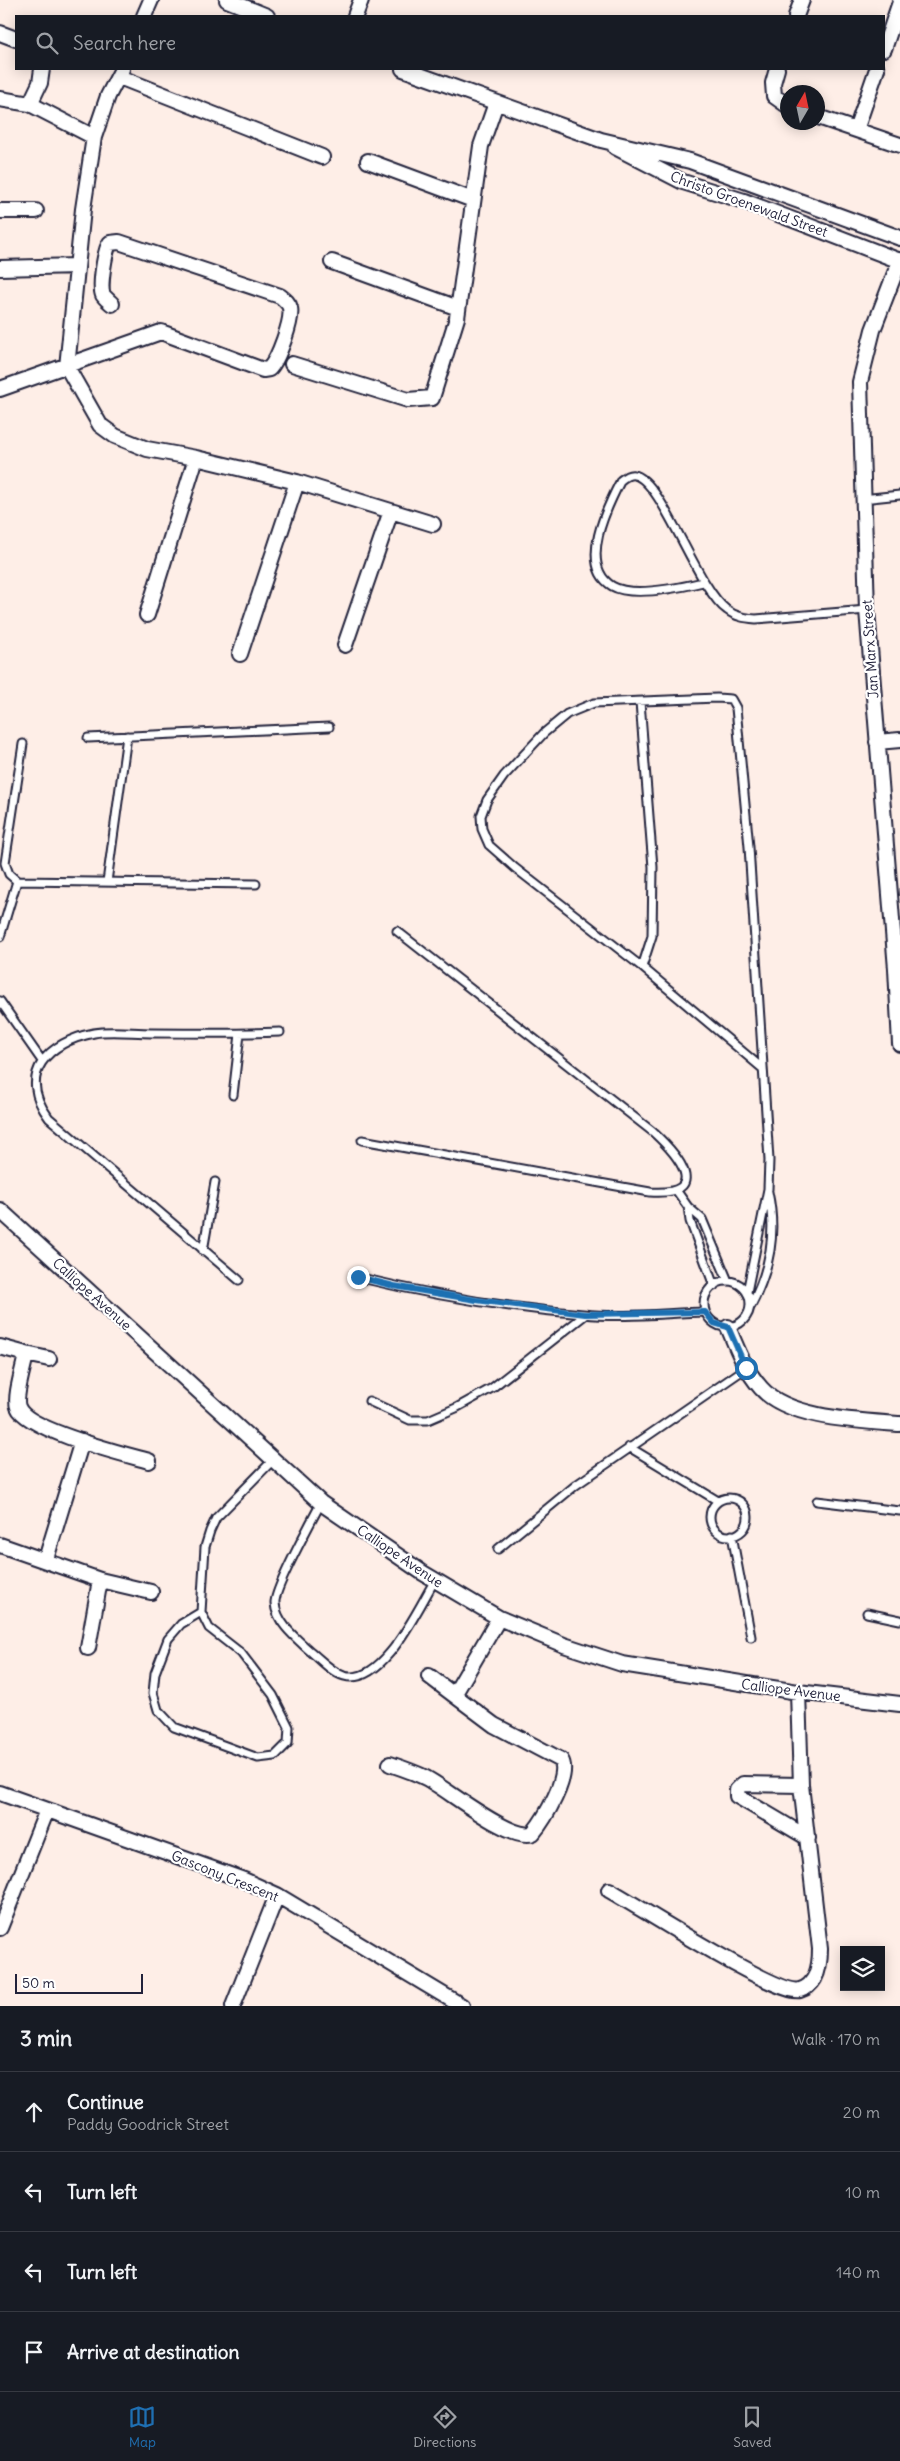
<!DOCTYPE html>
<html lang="en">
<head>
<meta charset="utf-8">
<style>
  :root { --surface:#171b24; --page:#242831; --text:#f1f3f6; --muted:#9ea1a6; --line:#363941; --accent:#1f6fb2 }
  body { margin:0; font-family:Delius,sans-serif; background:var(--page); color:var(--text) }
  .controls { position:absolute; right:15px; bottom:15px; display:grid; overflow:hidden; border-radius:0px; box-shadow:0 2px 12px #0003 }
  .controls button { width:45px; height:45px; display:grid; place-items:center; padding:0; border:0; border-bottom:1px solid var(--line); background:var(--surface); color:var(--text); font:25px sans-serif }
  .compass { position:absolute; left:780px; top:85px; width:45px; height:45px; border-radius:50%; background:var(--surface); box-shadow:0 2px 12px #0003; rotate:9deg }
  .scale { position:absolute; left:15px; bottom:12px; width:128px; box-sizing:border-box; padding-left:5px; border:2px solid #22223b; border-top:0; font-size:14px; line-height:18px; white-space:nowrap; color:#22223b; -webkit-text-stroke:4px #fff; paint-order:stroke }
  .stop { position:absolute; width:15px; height:15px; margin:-11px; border:4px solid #1f6fb2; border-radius:50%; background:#fff }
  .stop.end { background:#1f6fb2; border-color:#fff; box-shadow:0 1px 5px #0008 }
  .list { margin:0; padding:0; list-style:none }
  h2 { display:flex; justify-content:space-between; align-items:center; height:65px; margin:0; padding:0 20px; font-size:21px }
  h2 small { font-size:16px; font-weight:400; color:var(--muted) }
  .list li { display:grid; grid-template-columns:32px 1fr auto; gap:15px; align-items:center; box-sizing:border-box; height:80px; padding:0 20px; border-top:1px solid var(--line) }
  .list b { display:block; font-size:19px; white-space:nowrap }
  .list p { margin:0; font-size:16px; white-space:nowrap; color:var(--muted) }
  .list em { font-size:16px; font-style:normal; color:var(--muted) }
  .icon { flex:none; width:28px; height:28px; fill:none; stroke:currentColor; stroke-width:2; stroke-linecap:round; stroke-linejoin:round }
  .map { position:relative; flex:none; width:900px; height:2006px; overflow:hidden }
  .search { position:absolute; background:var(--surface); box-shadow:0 2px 12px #0003; left:15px; right:15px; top:15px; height:55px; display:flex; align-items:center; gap:12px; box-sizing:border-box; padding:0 18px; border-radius:0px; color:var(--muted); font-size:19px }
  .sheet { height:385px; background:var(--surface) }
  nav { display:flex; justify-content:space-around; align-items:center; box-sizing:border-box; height:70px; border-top:1px solid var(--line); background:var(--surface); font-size:14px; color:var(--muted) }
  nav a { display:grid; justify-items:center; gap:2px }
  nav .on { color:var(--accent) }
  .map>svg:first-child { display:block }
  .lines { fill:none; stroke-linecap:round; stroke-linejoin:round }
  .service-casing { stroke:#22223b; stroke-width:11 }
  .minor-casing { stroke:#22223b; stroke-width:18 }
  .service { stroke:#fff; stroke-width:7 }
  .minor { stroke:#fff; stroke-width:14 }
  .route { stroke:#1f6fb2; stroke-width:6 }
  .labels { text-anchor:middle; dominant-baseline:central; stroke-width:4.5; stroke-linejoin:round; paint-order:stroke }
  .street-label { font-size:14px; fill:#22223b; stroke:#fff }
</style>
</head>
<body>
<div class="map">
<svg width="900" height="2006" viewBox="0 0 900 2006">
  <rect width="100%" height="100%" fill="#feeee7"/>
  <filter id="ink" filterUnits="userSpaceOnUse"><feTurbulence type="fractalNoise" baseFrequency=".02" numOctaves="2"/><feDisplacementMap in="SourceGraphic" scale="10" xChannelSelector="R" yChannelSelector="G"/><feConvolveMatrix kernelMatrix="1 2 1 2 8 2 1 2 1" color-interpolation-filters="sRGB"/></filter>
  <g filter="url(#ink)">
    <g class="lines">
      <g class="service-casing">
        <path id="service" d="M862,499l38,-4
          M703,582c-21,5 -71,16 -91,4 -34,-21 -5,-79 9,-106 4,-3 8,-6 13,-5 28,4 63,114 93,135 9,7 18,8 29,9l111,-9
          M640,702l13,165 -1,69 -10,31
          M88,738l241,-11
          M23,744l-18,119 4,11 8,7 239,3
          M107,882l20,-146
          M0,937l17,-56
          M0,1001l42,60
          M233,1095l7,-61
          M362,1140l288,52c63,4 27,-38 3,-60l-256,-201
          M676,1190l12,17 14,12 26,62
          M688,1207l2,14 24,65
          M203,1251l12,-69
          M357,1277c74,18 151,31 226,37 41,4 82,-1 122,-2
          M239,1280l-190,-162c-33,-44 -1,-76 45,-85 17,-3 39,0 57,0 43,0 86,1 129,-1
          M704 1304a23 23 0 1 1 46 0a23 23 0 1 1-46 0Z
          M747,1292l21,-103 1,-29 -20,-313 -13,-139 -5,-9 -14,-1 -123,5 -27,11 -23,19 -40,43 -17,24 -6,16 1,13 7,16 26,23 127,99 120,101
          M751,1306c19,-37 26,-73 17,-114
          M369,1401l41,19h18l28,-12 36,-20 93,-73
          M629,1447l89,54
          M710 1517a19 19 0 1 1 38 0a19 19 0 1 1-38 0Z
          M817,1501l83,10
          M321,1503c-9,17 -47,86 -46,100 1,20 22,36 35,48 10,8 21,21 34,25 39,11 74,-68 91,-96
          M732,1535l19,102
          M498,1549l78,-64 170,-117
          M201,1612l-20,12 -13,15 -13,34 -2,20 5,17 16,17 84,31 17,-2 13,-13 1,-16 -16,-32 -32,-42 -32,-25 -8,-16 4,-65 5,-16 6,-13 58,-59
          M867,1613l33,7"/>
      </g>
      <g class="minor-casing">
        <path id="minor" d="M227,0l40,16
          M144,16l7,-16
          M355,16l6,-16
          M796,16l6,-16
          M0,33l16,6
          M884,49l16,-47
          M122,69l-14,27 -14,41 -11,72 -16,158 33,58 15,11 32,13 49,9 101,24 136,42
          M403,69l198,71 89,21 210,77
          M777,69l-4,14 1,13 14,10
          M119,77l203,80
          M0,99l30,5 64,33
          M30,104l10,-21 2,-14
          M818,117l82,28
          M856,130l21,-61
          M615,147l68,35 61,19 156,60
          M368,161l105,39
          M0,211h36
          M900,260l-27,70 -13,52 7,228 29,359 4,75
          M332,262l126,46
          M0,268l77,-2
          M292,364l116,36 24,-2 25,-80 24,-172 15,-43
          M0,389l161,-57 102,38 6,-1c9,-9 24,-49 21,-61 -1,-5 -5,-8 -10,-12l-161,-54 -9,1c-5,6 -11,44 -7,52 2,3 6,6 9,9
          M147,615l49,-157
          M345,645l46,-134
          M240,654l57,-172
          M877,742l23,-2
          M0,1210l321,293 102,70 76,45 65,27 58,19 176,28 102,12
          M728,1327c9,22 17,43 33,61 27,31 100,33 139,36
          M0,1347l26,7c-2,13 -12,43 -8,53 9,23 106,47 131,54
          M26,1354l23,5
          M0,1545l100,35 51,12
          M46,1559l36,-118
          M88,1648l12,-68
          M429,1676l25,19 45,-77
          M390,1764c12,4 24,8 36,14 21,11 87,65 107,55 11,-13 38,-58 28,-73l-67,-35 -40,-30
          M801,1785l-58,-1 -6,6v6l71,42
          M0,1793l244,87 33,15 185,111
          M609,1890c29,16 168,106 191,100 18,-5 20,-26 20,-41l-19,-164 -3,-93
          M0,1928l47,-118
          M233,2006l44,-111"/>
      </g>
      <use href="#service" class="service"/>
      <use href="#minor" class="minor"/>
    </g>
  </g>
  <g class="lines" filter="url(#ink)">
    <path class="route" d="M358,1277l36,9 82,14 109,14 120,-2 9,11 14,4 18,41"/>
  </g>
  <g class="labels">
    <g class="street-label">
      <text transform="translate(749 204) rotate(20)">Christo Groenewald Street</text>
      <text transform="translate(870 649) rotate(-94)">Jan Marx Street</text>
      <text transform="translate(92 1294) rotate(42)">Calliope Avenue</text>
      <text transform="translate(400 1556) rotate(34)">Calliope Avenue</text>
      <text transform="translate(791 1690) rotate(7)">Calliope Avenue</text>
      <text transform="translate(225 1876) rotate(22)">Gascony Crescent</text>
    </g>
  </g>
</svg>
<div class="controls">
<button><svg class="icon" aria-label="layers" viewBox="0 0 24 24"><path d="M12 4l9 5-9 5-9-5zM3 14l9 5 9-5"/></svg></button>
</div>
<svg class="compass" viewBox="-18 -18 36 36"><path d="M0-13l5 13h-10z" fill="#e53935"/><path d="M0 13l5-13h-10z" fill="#9ea1a6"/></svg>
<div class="scale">50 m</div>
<div class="stop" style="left:746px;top:1368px"></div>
<div class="stop end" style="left:358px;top:1277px"></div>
<div class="search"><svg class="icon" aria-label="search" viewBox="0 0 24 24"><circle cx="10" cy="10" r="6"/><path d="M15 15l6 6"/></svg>Search here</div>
</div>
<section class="sheet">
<h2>3 min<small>Walk · 170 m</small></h2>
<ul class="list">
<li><svg class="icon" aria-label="ahead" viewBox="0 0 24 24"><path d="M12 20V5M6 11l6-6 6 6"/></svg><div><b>Continue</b><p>Paddy Goodrick Street</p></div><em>20 m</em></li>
<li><svg class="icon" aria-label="left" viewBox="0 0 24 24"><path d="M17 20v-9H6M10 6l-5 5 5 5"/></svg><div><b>Turn left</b></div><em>10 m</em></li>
<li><svg class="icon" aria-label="left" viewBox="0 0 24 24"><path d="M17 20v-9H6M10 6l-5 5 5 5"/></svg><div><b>Turn left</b></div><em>140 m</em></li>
<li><svg class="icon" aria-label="arrive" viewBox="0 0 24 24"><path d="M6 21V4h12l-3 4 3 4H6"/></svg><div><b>Arrive at destination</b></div></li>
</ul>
</section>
<nav>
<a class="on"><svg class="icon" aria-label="map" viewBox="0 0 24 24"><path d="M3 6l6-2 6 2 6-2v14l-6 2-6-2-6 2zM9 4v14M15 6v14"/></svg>Map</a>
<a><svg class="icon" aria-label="directions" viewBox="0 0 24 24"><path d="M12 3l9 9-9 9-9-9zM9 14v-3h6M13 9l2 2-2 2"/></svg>Directions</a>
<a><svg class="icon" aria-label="saved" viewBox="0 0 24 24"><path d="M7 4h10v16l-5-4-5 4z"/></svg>Saved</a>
</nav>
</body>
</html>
